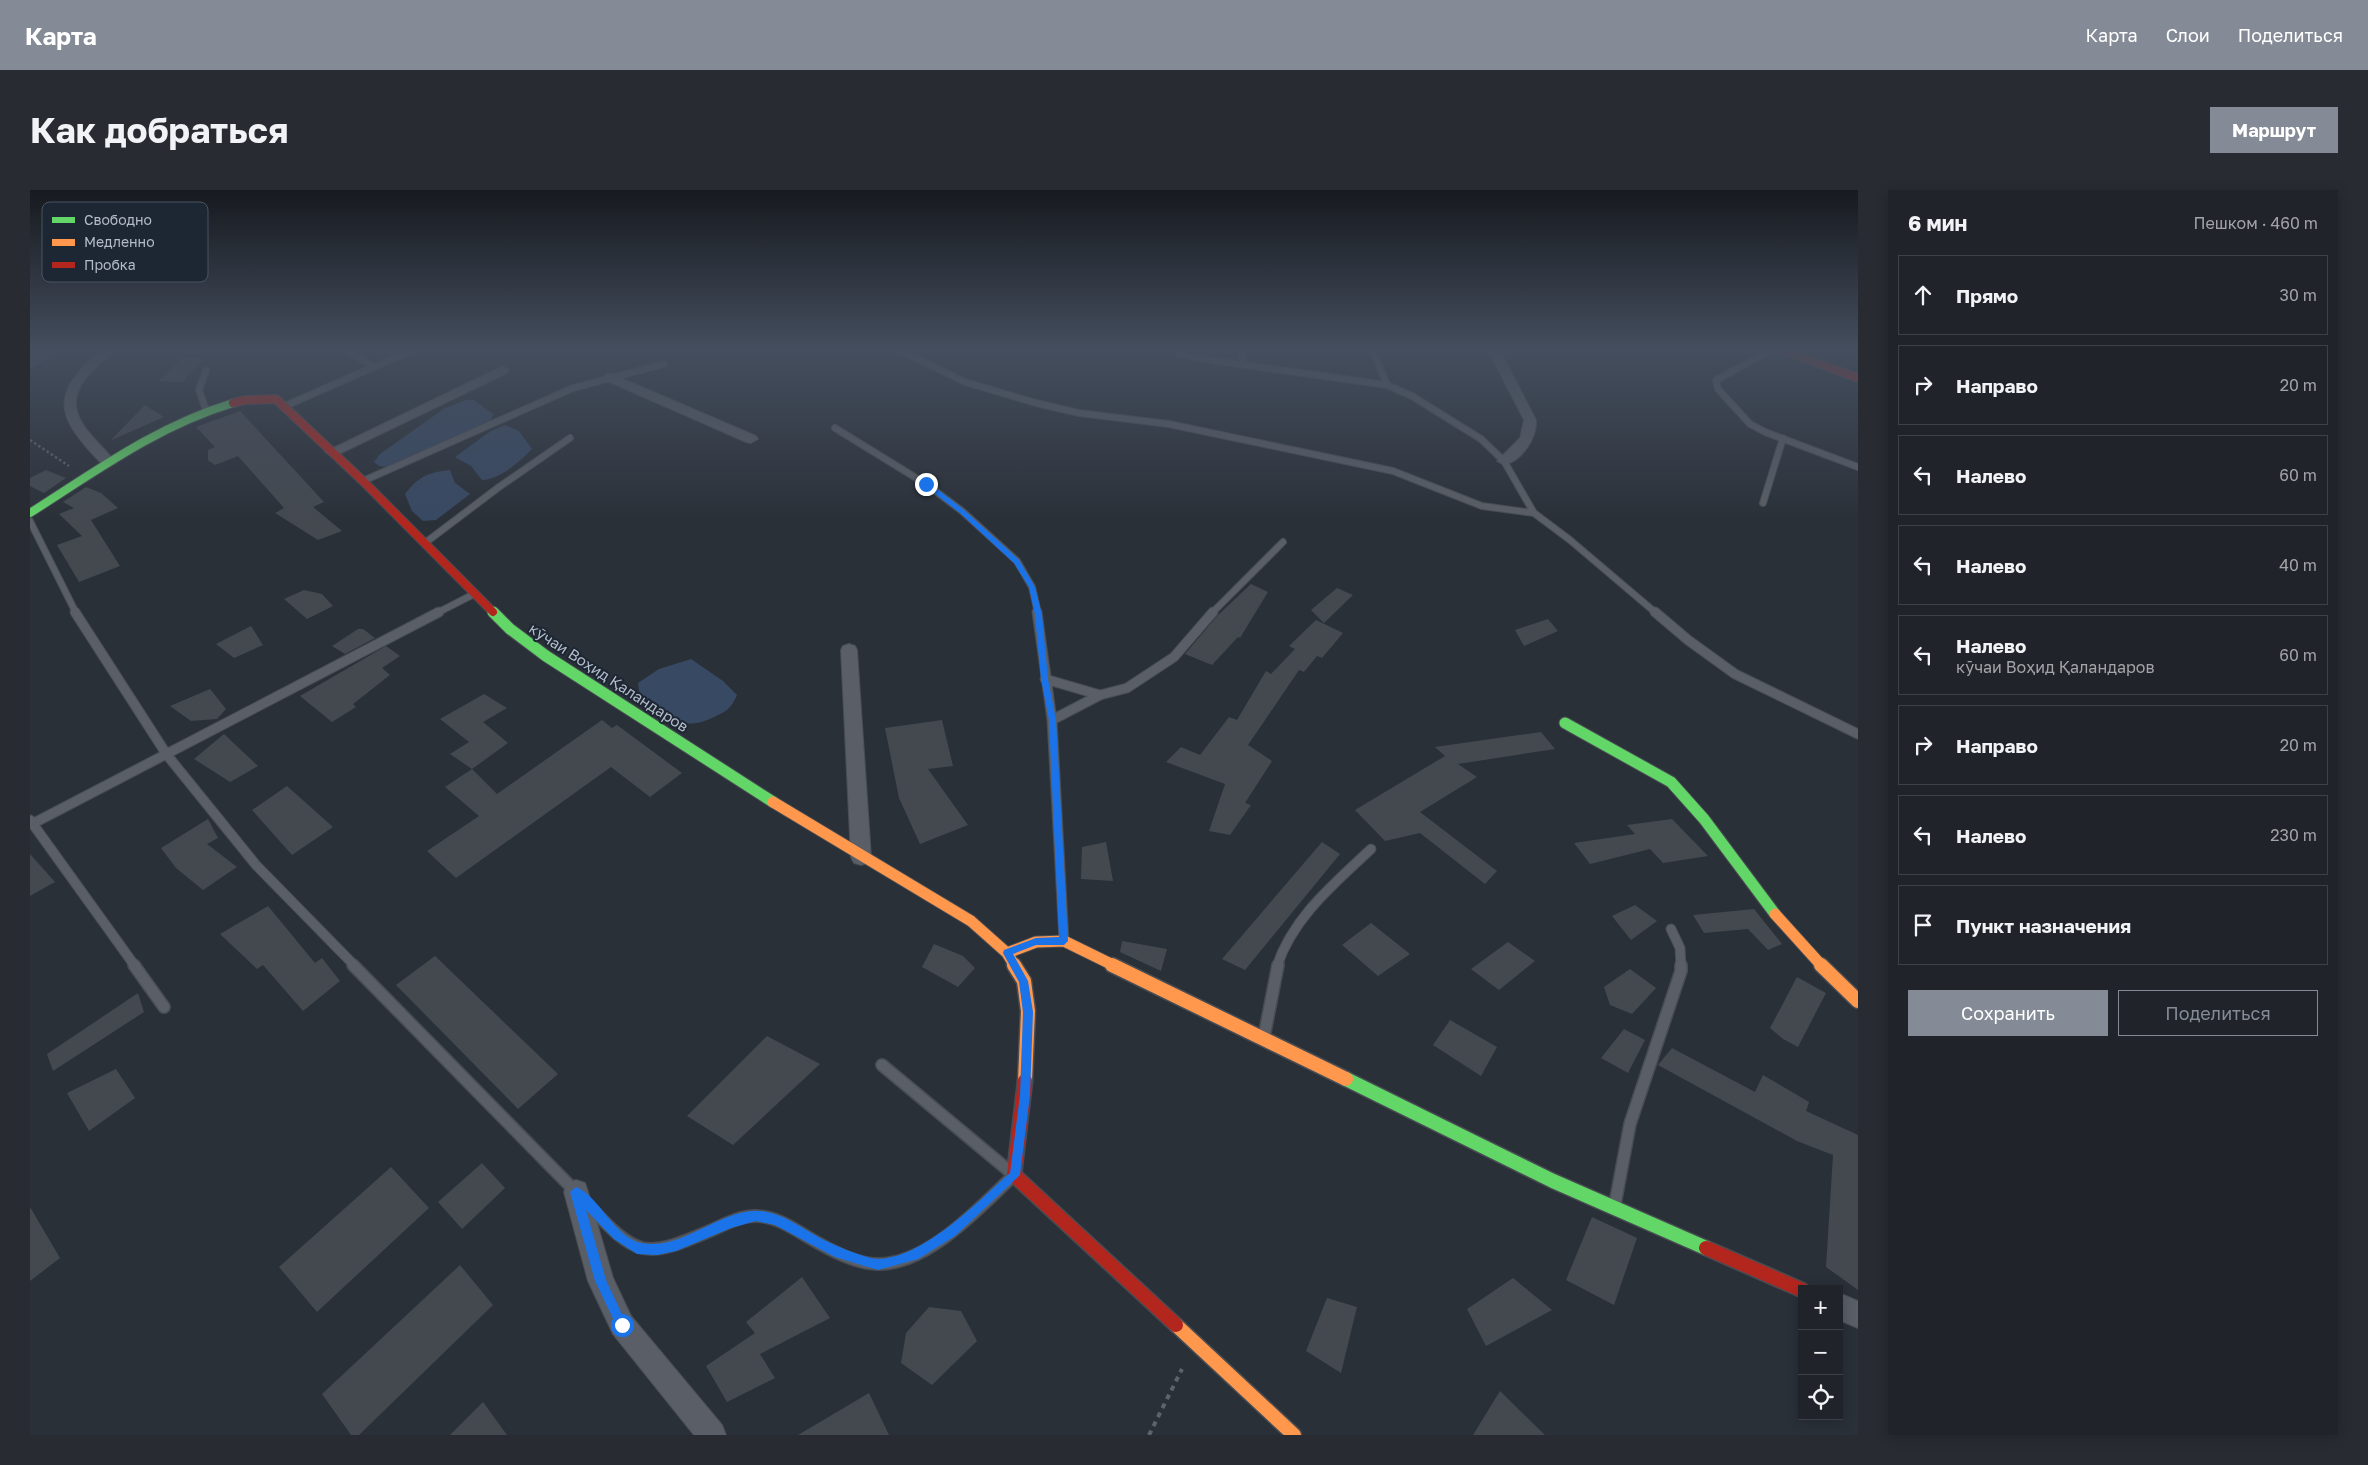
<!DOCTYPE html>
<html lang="ru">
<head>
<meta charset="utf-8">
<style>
  :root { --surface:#20242a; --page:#282c32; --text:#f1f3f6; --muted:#a2a4a8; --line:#3d4147; --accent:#848b96 }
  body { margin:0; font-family:"Golos Text",sans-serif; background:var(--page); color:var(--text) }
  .controls { position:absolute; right:15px; bottom:15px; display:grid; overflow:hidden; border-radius:0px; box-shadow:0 2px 12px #0003 }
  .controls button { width:45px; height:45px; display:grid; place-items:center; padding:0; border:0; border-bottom:1px solid var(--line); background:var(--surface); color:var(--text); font:25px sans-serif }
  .stop { position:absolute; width:15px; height:15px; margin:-11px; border:4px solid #1a73e8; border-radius:50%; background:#fff }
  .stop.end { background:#1a73e8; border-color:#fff; box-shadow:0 1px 5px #0008 }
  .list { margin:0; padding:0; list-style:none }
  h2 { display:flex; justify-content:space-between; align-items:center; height:65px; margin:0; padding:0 20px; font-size:21px }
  h2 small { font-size:16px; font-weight:400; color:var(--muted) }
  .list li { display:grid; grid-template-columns:32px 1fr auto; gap:15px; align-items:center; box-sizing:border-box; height:80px; margin:0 10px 10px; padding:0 10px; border:1px solid var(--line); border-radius:0px }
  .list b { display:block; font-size:19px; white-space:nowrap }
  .list p { margin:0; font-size:16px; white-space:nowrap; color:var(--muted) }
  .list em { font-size:16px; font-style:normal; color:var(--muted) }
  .actions { display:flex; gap:10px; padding:15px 20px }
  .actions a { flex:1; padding:11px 0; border:1px solid var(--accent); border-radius:0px; text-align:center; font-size:18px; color:var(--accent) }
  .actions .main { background:var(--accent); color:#fff }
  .icon { flex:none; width:28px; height:28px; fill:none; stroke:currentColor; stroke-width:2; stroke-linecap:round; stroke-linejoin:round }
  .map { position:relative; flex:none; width:1828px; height:1245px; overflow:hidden; border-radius:0px }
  header { display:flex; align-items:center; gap:30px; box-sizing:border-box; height:70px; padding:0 25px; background:var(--accent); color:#fff }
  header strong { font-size:24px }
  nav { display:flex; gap:28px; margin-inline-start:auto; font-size:18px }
  .intro { display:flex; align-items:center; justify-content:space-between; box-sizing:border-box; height:120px; padding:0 30px }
  h1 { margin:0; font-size:35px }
  .button { padding:12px 22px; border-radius:0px; background:var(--accent); color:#fff; font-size:18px; font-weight:700 }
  main { display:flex; gap:30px; padding:0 30px }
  aside { flex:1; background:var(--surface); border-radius:0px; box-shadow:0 2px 12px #0003 }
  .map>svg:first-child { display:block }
  .water { fill:#384963 }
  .building { fill:#444950 }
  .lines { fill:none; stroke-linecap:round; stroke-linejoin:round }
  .lane-far2-casing { stroke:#484c53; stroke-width:8 }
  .lane-far1-casing { stroke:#484c53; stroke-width:11 }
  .lane-casing { stroke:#484c53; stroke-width:14 }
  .street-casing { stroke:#484c53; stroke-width:2 }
  .fast-far2-casing { stroke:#484c53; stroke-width:10 }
  .fast-far1-casing { stroke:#484c53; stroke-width:13 }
  .fast-casing { stroke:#484c53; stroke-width:17 }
  .slow-far1-casing { stroke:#484c53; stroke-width:13 }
  .slow-casing { stroke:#484c53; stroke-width:17 }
  .jam-far1-casing { stroke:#484c53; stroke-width:10 }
  .jam-casing { stroke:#484c53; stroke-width:17 }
  .path-far1 { stroke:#5d636a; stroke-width:2.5; stroke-dasharray:2.5 2.5; stroke-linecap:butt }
  .path { stroke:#5d636a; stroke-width:4; stroke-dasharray:5 5; stroke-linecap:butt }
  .lane-far2 { stroke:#5a5e66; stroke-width:6 }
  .lane-far1 { stroke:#5a5e66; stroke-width:9 }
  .lane { stroke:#5a5e66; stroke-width:11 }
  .street { fill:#5a5e66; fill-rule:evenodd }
  .fast-far2 { stroke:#63d668; stroke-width:8 }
  .fast-far1 { stroke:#63d668; stroke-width:11 }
  .fast { stroke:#63d668; stroke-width:14 }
  .slow-far1 { stroke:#ff974d; stroke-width:11 }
  .slow { stroke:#ff974d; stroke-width:14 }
  .jam-far1 { stroke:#b3261e; stroke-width:8 }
  .jam { stroke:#b3261e; stroke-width:14 }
  .route { fill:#1a73e8 }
  .labels { text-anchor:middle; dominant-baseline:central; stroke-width:4; stroke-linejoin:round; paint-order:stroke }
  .street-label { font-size:15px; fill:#b4bcc9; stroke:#1d2633 }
  .key { fill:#1d2633; stroke:#4a5360; stroke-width:1 }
  .key-label { font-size:14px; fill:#b4bcc9 }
</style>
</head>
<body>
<header>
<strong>Карта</strong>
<nav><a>Карта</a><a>Слои</a><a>Поделиться</a></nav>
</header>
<div class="intro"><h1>Как добраться</h1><a class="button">Маршрут</a></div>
<main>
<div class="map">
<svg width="1828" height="1245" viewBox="0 0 1828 1245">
  <rect width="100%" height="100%" fill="#2a3038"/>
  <path class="water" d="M0,158h38l-38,21z
    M436,210h8l19,14 -2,6 -103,47 -9,-1 -5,-4 6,-8 65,-46z
    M475,235l14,6 13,18c-13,13 -31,30 -50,31l-11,-14 -16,-9 36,-26z
    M420,280l5,13 15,11 -34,26 -13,1 -11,-10 -7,-17c13,-17 24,-22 45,-24z
    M661,469l32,22 14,14c-7,15 -10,16 -25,23 -32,15 -47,-3 -72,-22l-2,-13 21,-14z"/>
  <path class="building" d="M153,167l21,2 -22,23 -24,-1z
    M115,215l19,12 -52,23v-1z
    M210,221l84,91 -11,5 29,24 -24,9 -43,-27 9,-5 -46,-52 -23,9 -7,-5v-10l7,-3 -19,-20z
    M16,280l20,8 -22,15 -14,-7v-8z
    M56,297l15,6 17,15 -27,12 29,46 -41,16 -22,-37 25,-9 -23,-22 15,-6 -11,-6z
    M1221,394l17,8 -28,46 -2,-1 -26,28 -27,-11 33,-39z
    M1307,398l16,7 -29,28 -13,-13z
    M274,400l18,4 11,12 -26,13 -23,-20z
    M1518,429l10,12 -34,15 -9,-16z
    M1286,430l27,13 -21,25 -5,-2 -13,16 -5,-2 -51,75 24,16 -27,42 6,2 -21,30 -21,-4 16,-47 -59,-22 15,-15 19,8 29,-38 8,3 29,-49 5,3 24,-25 -6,-3z
    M221,436l12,19 -29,13 -18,-14z
    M328,439h5l12,9 -30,16 -13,-8z
    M356,456l14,10 -18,12 8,7 -37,29 3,3 -24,15 -32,-26z
    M180,499l16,20 -9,10 -26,2 -21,-15z
    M454,504l23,14 -24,14 25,21 -36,26 -22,-15 19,-12 -29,-23z
    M572,530l10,8 5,-3 65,48 -32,24 -39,-30 -155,111 -29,-27 52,-35 -34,-29 27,-18 25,25z
    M912,530l11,46 -25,3 40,56 -48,19 -21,-46 -14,-70z
    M1511,542l14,17 -97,15 19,13 -57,35 77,59 -12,13 -65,-51 -35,8 -30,-31 90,-54 -10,-9z
    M194,544l34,32 -28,16 -36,-23z
    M257,596l46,41 -41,28 -40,-45z
    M178,629l10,19 -11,6 30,23 -34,23 -27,-22 -15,-20z
    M1642,629l36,37 -45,7 -13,-14 -60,15 -16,-21 61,-9 -8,-9z
    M1076,652l7,39 -32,-2 1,-32z
    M1292,652l18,12 -95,116 -23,-11z
    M0,664l25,28 -25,14z
    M1605,715l22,16 -26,19 -19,-24z
    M238,716l47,57 7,-5 18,23 -37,30 -40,-46 -6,4 -37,-35z
    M1724,719l28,35 -14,6 -20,-21 -44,4 -11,-18z
    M1341,733l39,31 -32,22 -36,-31z
    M1092,751l45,8 -6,22 -41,-19z
    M1478,752l27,19 -36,29 -28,-21z
    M904,754l29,12 12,12 -17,19 -36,-20z
    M405,766l123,118 -40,35 -122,-124z
    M1600,779l26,19 -24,26 -22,-9 -6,-18z
    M1767,787l29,16 -28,54 -15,-8 -13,-11z
    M108,803l6,19 -91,59 -6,-17z
    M1420,830l47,27 -16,29 -48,-31z
    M1594,839l21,11 -17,33 -27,-15z
    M737,846l53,28 -87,81 -46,-29z
    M1642,858l83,44 8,-17 46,27 -3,9 52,24v155l-32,-23 7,-112 -36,-14 -139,-76z
    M86,879l19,29 -46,33 -22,-38z
    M452,973l23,25 -43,41 -24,-27z
    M361,977l38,41 -112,104 -38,-45z
    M0,1017l30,51 -30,23z
    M1562,1027l45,21 -23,67 -48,-25z
    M430,1075l33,40 -134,130h-8l-29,-41z
    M772,1087l28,41 -70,36 15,24 -48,24 -21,-36 49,-33 -9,-11z
    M1483,1088l39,32 -66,36 -19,-37z
    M1297,1108l30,9 -16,66 -35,-22z
    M899,1117l32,4 16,30 -45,44 -31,-22 5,-30z
    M1470,1201l45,44h-72z
    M839,1203l20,42h-91z
    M453,1212l24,33h-57z"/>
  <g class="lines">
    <g class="lane-far2-casing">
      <path id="lane-far2" d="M313,158l32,19
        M865,158l70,34 71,21 43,10 90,11 224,47 89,35 52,7
        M1145,158l4,5 17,5 191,27 25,11 69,43 23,22 30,52 36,27 86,73
        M1211,158l2,17
        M1342,158l15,37
        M1745,158l-59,32 2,9 32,35 15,8 93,35
        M176,180l-7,20 7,20
        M255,216l132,-58
        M805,238l91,56 36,27 55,50 15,26 6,26
        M333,291l210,-93 91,-24
        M1733,313l20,-65
        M0,331l46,92
        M395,353l74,-56 71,-49
        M407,423l37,-19
        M1182,423l71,-71"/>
    </g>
    <g class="lane-far1-casing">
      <path id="lane-far1" d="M45,422l92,143 89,110 99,101
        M1007,422l15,108 12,220
        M1625,422l33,28 47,34 123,60
        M1015,489l55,16 27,-7 47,-31 39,-45
        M1022,530l48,-25
        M0,630l105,146
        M4,633l405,-211
        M1641,739l9,19 1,18
        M1247,776c16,-49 58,-83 94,-117"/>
    </g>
    <g class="lane-casing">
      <path id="lane" d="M104,775l30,42
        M323,775l222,226
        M1234,847l14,-72
        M852,875l126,105
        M556,1013c52,54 56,57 126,27 13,-6 28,-14 43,-14 25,0 44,17 65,28 16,9 38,20 57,20 50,1 100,-54 134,-86
        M1585,1014l15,-80 51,-153v-6"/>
    </g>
    <g class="street-casing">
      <path id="street" d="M73,158h13c-9,11 -21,19 -30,30 -29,36 11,59 30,85l-7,4 -5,-1c-48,-49 -57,-70 -1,-118z
        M1457,158h12l37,72c1,18 -14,41 -32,45l-7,-4 23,-23 4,-18z
        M473,176l6,4 -2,3 -170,82 -5,1 -7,-4z
        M579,183l147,63 2,3 -7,4 -5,-1 -141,-62 -2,-3z
        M819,454l6,2 2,4 14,207 -3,6 -7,2 -7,-2 -3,-6 -10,-207 2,-4z
        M546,990l9,3 3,9 25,86 18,38 91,109 4,10h-32l-81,-101 -25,-53 -24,-89 3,-9z
        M1809,1103l19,8v27l-19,-8z"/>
    </g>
    <g class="fast-far2-casing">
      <path id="fast-far2" d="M0,323c66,-42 127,-87 203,-110"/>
    </g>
    <g class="fast-far1-casing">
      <path id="fast-far1" d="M463,422l17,17 36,27 227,146
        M1535,533l106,59 33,37 71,95"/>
    </g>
    <g class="fast-casing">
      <path id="fast" d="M1316,889l207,102 153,67"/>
    </g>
    <g class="slow-far1-casing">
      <path id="slow-far1" d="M743,612l198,119 36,32 8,13
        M1745,724l47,52
        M977,763l29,-11 28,-1 51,25"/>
    </g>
    <g class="slow-casing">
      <path id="slow" d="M984,775l10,16 4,30 -3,70
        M1082,775l234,114
        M1791,775l37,36
        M1146,1135l118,110"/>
    </g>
    <g class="jam-far1-casing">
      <path id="jam-far1" d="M1747,158l81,30
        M203,213l12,-3 31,-1 87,82 130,131"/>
    </g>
    <g class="jam-casing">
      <path id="jam" d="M995,891l-11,94 162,150
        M1676,1058l96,42"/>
    </g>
    <path class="path-far1" d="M0,250l39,26"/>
    <path class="path" d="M1119,1245l33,-66"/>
    <use href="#lane-far2" class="lane-far2"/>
    <use href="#lane-far1" class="lane-far1"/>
    <use href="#lane" class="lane"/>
    <use href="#street" class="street"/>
    <use href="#fast-far2" class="fast-far2"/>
    <use href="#fast-far1" class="fast-far1"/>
    <use href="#fast" class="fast"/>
    <use href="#slow-far1" class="slow-far1"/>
    <use href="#slow" class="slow"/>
    <use href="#jam-far1" class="jam-far1"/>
    <use href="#jam" class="jam"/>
  </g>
  <linearGradient id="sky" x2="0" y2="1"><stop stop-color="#171a1f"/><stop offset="0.48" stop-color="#444e5e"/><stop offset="1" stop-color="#444e5e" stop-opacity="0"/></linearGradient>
  <rect width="1828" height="332" fill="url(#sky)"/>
  <path class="route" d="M894,292h4l36,28 55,50 16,27 7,28 6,64 8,41 12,221 -4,4h-28l-23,9 15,27 5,31 -3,83 -10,80 -65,61 -37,23 -40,11 -43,-13 -60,-32 -19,-4 -25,7 -55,23 -19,4 -20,-1 -23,-15 -28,-29 20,70 21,45 -5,6 -4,-2 -23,-48 -25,-89 6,-5c23,9 39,51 65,56 41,8 76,-32 115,-32 23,-1 47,18 66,28 12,6 44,20 57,20 46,-2 98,-57 131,-86l10,-78 3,-83 -4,-30 -16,-29 1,-3 32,-12 23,-1 -10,-217 -8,-41 -6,-64 -6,-28 -15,-24 -54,-50 -36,-28z"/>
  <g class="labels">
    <g class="street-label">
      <text transform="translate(579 487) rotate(33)">кӯчаи Воҳид Қаландаров</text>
    </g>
  </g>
  <rect x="12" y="12" width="166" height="80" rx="8" class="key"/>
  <rect x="22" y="27" width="23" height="6" fill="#63d668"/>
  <rect x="22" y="49" width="23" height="7" fill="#ff974d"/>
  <rect x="22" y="72" width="23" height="6" fill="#b3261e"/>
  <g class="key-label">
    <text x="54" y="35">Свободно</text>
    <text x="54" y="57">Медленно</text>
    <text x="54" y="80">Пробка</text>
  </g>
</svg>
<div class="controls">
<button>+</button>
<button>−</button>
<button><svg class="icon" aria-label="locate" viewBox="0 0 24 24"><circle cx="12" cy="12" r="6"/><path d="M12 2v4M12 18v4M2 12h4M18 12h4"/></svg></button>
</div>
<div class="stop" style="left:592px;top:1135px"></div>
<div class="stop end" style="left:896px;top:294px"></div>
</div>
<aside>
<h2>6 мин<small>Пешком · 460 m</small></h2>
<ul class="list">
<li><svg class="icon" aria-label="ahead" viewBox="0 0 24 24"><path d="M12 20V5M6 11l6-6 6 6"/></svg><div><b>Прямо</b></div><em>30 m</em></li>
<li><svg class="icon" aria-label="right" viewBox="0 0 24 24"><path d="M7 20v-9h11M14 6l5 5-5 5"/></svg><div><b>Направо</b></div><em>20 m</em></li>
<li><svg class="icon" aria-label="left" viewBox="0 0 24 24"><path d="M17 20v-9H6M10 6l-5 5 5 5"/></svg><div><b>Налево</b></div><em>60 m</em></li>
<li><svg class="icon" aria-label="left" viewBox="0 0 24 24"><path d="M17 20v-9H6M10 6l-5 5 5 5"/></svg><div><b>Налево</b></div><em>40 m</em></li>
<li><svg class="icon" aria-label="left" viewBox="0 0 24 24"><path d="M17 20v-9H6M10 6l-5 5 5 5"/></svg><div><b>Налево</b><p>кӯчаи Воҳид Қаландаров</p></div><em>60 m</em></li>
<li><svg class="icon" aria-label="right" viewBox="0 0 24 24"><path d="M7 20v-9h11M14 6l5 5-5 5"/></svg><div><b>Направо</b></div><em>20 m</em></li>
<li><svg class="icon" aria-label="left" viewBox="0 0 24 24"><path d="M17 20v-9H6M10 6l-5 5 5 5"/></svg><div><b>Налево</b></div><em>230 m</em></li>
<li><svg class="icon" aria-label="arrive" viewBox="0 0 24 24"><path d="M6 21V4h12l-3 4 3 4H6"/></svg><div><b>Пункт назначения</b></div></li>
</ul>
<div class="actions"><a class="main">Сохранить</a><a>Поделиться</a></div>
</aside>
</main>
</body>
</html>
